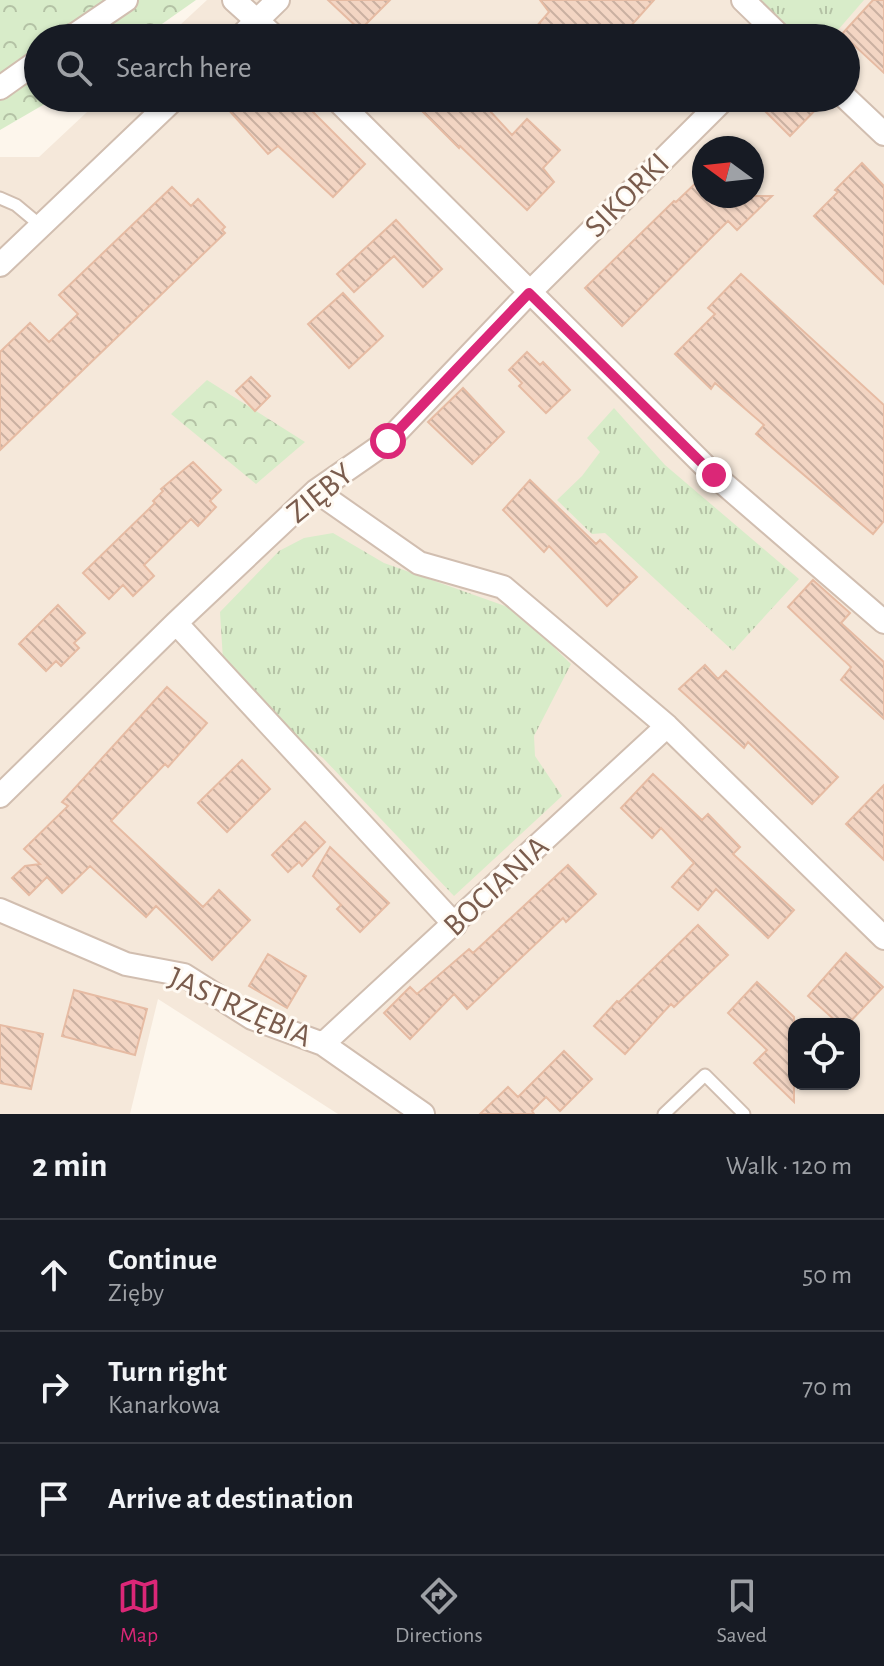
<!DOCTYPE html>
<html lang="en">
<head>
<meta charset="utf-8">
<style>
  :root { --surface:#171b24; --page:#242831; --text:#f1f3f6; --muted:#9ea1a6; --line:#363941; --accent:#db2777 }
  body { margin:0; font-family:"Alegreya Sans",sans-serif; background:var(--page); color:var(--text) }
  .controls { position:absolute; right:24px; bottom:24px; display:grid; overflow:hidden; border-radius:16px; box-shadow:0 2px 6px #0004 }
  .controls button { width:72px; height:72px; display:grid; place-items:center; padding:0; border:0; border-bottom:2px solid var(--line); background:var(--surface); color:var(--text); font:40px sans-serif }
  .compass { position:absolute; left:692px; top:136px; width:72px; height:72px; border-radius:50%; background:var(--surface); box-shadow:0 2px 6px #0004; rotate:285deg }
  .stop { position:absolute; width:24px; height:24px; margin:-18px; border:6px solid #db2777; border-radius:50%; background:#fff }
  .stop.end { background:#db2777; border-color:#fff; box-shadow:0 2px 8px #0008 }
  .list { margin:0; padding:0; list-style:none }
  h2 { display:flex; justify-content:space-between; align-items:center; height:104px; margin:0; padding:0 32px; font-size:34px }
  h2 small { font-size:26px; font-weight:400; color:var(--muted) }
  .list li { display:grid; grid-template-columns:52px 1fr auto; gap:24px; align-items:center; box-sizing:border-box; height:112px; padding:0 32px; border-top:2px solid var(--line) }
  .list b { display:block; font-size:30px; white-space:nowrap }
  .list p { margin:0; font-size:26px; white-space:nowrap; color:var(--muted) }
  .list em { font-size:26px; font-style:normal; color:var(--muted) }
  .icon { flex:none; width:44px; height:44px; fill:none; stroke:currentColor; stroke-width:2; stroke-linecap:round; stroke-linejoin:round }
  .map { position:relative; flex:none; width:884px; height:1114px; overflow:hidden }
  .search { position:absolute; background:var(--surface); box-shadow:0 2px 6px #0004; left:24px; right:24px; top:24px; height:88px; display:flex; align-items:center; gap:20px; box-sizing:border-box; padding:0 28px; border-radius:44px; color:var(--muted); font-size:30px }
  .sheet { height:440px; background:var(--surface) }
  nav { display:flex; justify-content:space-around; align-items:center; box-sizing:border-box; height:112px; border-top:2px solid var(--line); background:var(--surface); font-size:22px; color:var(--muted) }
  nav a { display:grid; justify-items:center; gap:4px }
  nav .on { color:var(--accent) }
  .map>svg:first-child { display:block }
  .residential { fill:#f5e8da; fill-rule:evenodd }
  .grass { fill:url(#grass-tufts) }
  .forest { fill:url(#forest-crowns) }
  .building { fill:url(#building-back-hatch); stroke:#e6bba3; stroke-width:2 }
  .lines { fill:none; stroke-linecap:round; stroke-linejoin:round }
  .service-casing { stroke:#d1beb0; stroke-width:15 }
  .minor-casing { stroke:#d1beb0; stroke-width:26 }
  .service { stroke:#fff; stroke-width:11 }
  .minor { stroke:#fff; stroke-width:22 }
  .route { stroke:#db2777; stroke-width:10 }
  .labels { text-anchor:middle; dominant-baseline:central; stroke-width:6; stroke-linejoin:round; paint-order:stroke }
  .street-label { font-size:32px; fill:#7a5c4d; stroke:#fffaf3 }
</style>
</head>
<body>
<div class="map">
<svg width="884" height="1114" viewBox="0 0 884 1114">
  <defs>
    <pattern id="grass-tufts" width="24" height="20" patternUnits="userSpaceOnUse" patternTransform="scale(2)"><rect width="24" height="20" fill="#d8ecc9"/><path d="M3 7l-1-3M5 7V3M7 7l1-3M15 17l-1-3M17 17v-4M19 17l1-3" fill="none" stroke="#b4c2a5"/></pattern>
    <pattern id="forest-crowns" width="20" height="18" patternUnits="userSpaceOnUse" patternTransform="scale(2)"><rect width="20" height="18" fill="#d8ecc9"/><path d="M2 6a3 3 0 1 1 6 0M12 15a3 3 0 1 1 6 0" fill="none" stroke="#b4c2a5"/></pattern>
    <pattern id="building-back-hatch" width="6" height="6" patternUnits="userSpaceOnUse" patternTransform="scale(2)"><rect width="6" height="6" fill="#f3d5c3"/><path d="M-1 5l2 2M0 0l6 6M5-1l2 2" fill="none" stroke="#cab0a1"/></pattern>
  </defs>
  <rect width="100%" height="100%" fill="#fdf6ec"/>
  <path class="residential" d="M207,0h677v1114h-546l-180,-115 -28,115h-130v-957h39l63,-59h744v-60h-680zM704,148h48v48h-48zM794,1024h60v60h-60z"/>
  <path class="grass" d="M761,0h103l-33,38h-31z
    M614,408l51,57 134,114 -66,72 -128,-118 -13,1 -35,-34 25,-24 18,-24 -13,-14z
    M333,533l51,30 132,47 55,54 -37,72 1,20 27,40 -108,100 -131,-138 -37,-27 -63,-71 -3,-48 59,-61 25,-13z"/>
  <path class="forest" d="M0,0h196l-54,38h-104v60h17l-55,32z
    M207,380l98,62 -49,42 -85,-70z"/>
  <path class="building" d="M328,0h62l-30,30z
    M540,0h114l-34,38h-72l-12,-11 13,-15z
    M873,0h11v73l-42,-39z
    M218,98h81l66,66 -32,33 -55,-51 -10,8z
    M409,98h69l34,37 15,-16 33,31 -17,18 11,14 -27,28 -67,-64 -1,2z
    M752,98h75l-37,38z
    M862,163l22,23v98l-70,-68 24,-24 -3,-2z
    M704,175v21h68l-35,34 -9,-9 -106,105 -37,-38 89,-87 2,1z
    M172,187l19,19 7,-7 27,28 -3,3 3,3 -225,217v-98l30,-29 19,19 29,-28 -19,-19z
    M396,220l46,49 -19,18 -29,-31 -40,36 -17,-18z
    M741,274l143,131v116l-11,13 -117,-100 8,-9 -49,-42 -4,6 -36,-35 40,-40 -7,-6z
    M343,293l40,43 -34,32 -41,-44z
    M527,352l13,13 3,-3 27,28 -24,23 -27,-27 3,-3 -13,-13z
    M251,377l19,19 -15,15 -19,-20z
    M463,388l41,44 -32,32 -44,-42z
    M193,462l28,28 -11,11 6,6 -18,19 -7,-7 -47,46 10,11 -21,20 -10,-11 -14,14 -26,-26 72,-70 -2,-2 10,-10 -2,-2z
    M530,480l66,64 4,-4 37,37 -30,29 -58,-60 -5,6 -41,-42z
    M813,580l37,33 -9,10 43,39v57l-43,-39 10,-13 -63,-60z
    M58,605l27,28 -11,10 5,5 -18,18 -5,-5 -10,10 -27,-27z
    M705,665l13,14 8,-8 112,106 -26,27 -64,-62 -4,6 -65,-59z
    M167,687l40,36 -39,44 -3,-3 -54,57 92,86 16,-17 31,30 -38,40 -56,-54 -10,11 -56,-51 -28,27 -15,-16 -18,18 -17,-17 13,-12 15,-2 -16,-15 44,-43 -6,-4z
    M242,760l28,29 -43,43 -29,-29z
    M653,774l49,46 6,-6 32,33 -7,7 61,56 -26,28 -52,-49 -18,21 -26,-23 22,-24 -33,-35 -9,10 -31,-30z
    M884,785v75l-38,-36z
    M305,822l20,20 -23,24 -3,-4 -11,10 -16,-17z
    M330,847l59,56 -29,29 -23,-23 4,-4 -28,-29z
    M568,865l28,29 -30,28 -3,-4 -96,91 -13,-15 -44,45 -26,-26 26,-26 7,7 52,-45 4,4z
    M698,925l30,30 -54,52 -3,-3 -46,50 -31,-28 23,-25 2,1z
    M846,953l37,34 -35,37h-9l-31,-28z
    M268,954l38,22 -19,32 -38,-22z
    M757,982l37,35v85l-40,-39 13,-13 -39,-37z
    M74,990l73,19 -12,46 -73,-19z
    M0,1025l43,9 -12,55 -31,-6z
    M564,1051l28,28 -32,32 -14,-14 -14,14 2,3h-54l28,-27 10,10z"/>
  <g class="lines">
    <g class="service-casing">
      <path id="service" d="M0,198l16,7 24,20
        M664,1114l41,-39 39,39"/>
    </g>
    <g class="minor-casing">
      <path id="minor" d="M234,0l42,38
        M743,0l39,38
        M70,38l56,-38
        M239,38l39,-38
        M0,88l38,-27
        M335,98l379,377 170,147
        M846,98l38,36
        M0,265l175,-167
        M316,491l103,72 84,24 164,139 217,212
        M176,623l279,302
        M0,796l176,-173 140,-132 72,-50 141,-148 196,-195
        M0,910l126,54 58,11 68,43 71,26 100,70
        M323,1044l344,-318"/>
    </g>
    <use href="#service" class="service"/>
    <use href="#minor" class="minor"/>
  </g>
  <g class="lines">
    <path class="route" d="M388,441l141,-148 185,182"/>
  </g>
  <g class="labels">
    <g class="street-label">
      <text transform="translate(627 195) rotate(-45)">SIKORKI</text>
      <text transform="translate(320 493) rotate(-39)">ZIĘBY</text>
      <text transform="translate(496 886) rotate(-43)">BOCIANIA</text>
      <text transform="translate(240 1007) rotate(24)">JASTRZĘBIA</text>
    </g>
  </g>
</svg>
<div class="controls">
<button><svg class="icon" aria-label="locate" viewBox="0 0 24 24"><circle cx="12" cy="12" r="6"/><path d="M12 2v4M12 18v4M2 12h4M18 12h4"/></svg></button>
</div>
<svg class="compass" viewBox="-18 -18 36 36"><path d="M0-13l5 13h-10z" fill="#e53935"/><path d="M0 13l5-13h-10z" fill="#9ea1a6"/></svg>
<div class="stop" style="left:388px;top:441px"></div>
<div class="stop end" style="left:714px;top:475px"></div>
<div class="search"><svg class="icon" aria-label="search" viewBox="0 0 24 24"><circle cx="10" cy="10" r="6"/><path d="M15 15l6 6"/></svg>Search here</div>
</div>
<section class="sheet">
<h2>2 min<small>Walk · 120 m</small></h2>
<ul class="list">
<li><svg class="icon" aria-label="ahead" viewBox="0 0 24 24"><path d="M12 20V5M6 11l6-6 6 6"/></svg><div><b>Continue</b><p>Zięby</p></div><em>50 m</em></li>
<li><svg class="icon" aria-label="right" viewBox="0 0 24 24"><path d="M7 20v-9h11M14 6l5 5-5 5"/></svg><div><b>Turn right</b><p>Kanarkowa</p></div><em>70 m</em></li>
<li><svg class="icon" aria-label="arrive" viewBox="0 0 24 24"><path d="M6 21V4h12l-3 4 3 4H6"/></svg><div><b>Arrive at destination</b></div></li>
</ul>
</section>
<nav>
<a class="on"><svg class="icon" aria-label="map" viewBox="0 0 24 24"><path d="M3 6l6-2 6 2 6-2v14l-6 2-6-2-6 2zM9 4v14M15 6v14"/></svg>Map</a>
<a><svg class="icon" aria-label="directions" viewBox="0 0 24 24"><path d="M12 3l9 9-9 9-9-9zM9 14v-3h6M13 9l2 2-2 2"/></svg>Directions</a>
<a><svg class="icon" aria-label="saved" viewBox="0 0 24 24"><path d="M7 4h10v16l-5-4-5 4z"/></svg>Saved</a>
</nav>
</body>
</html>
